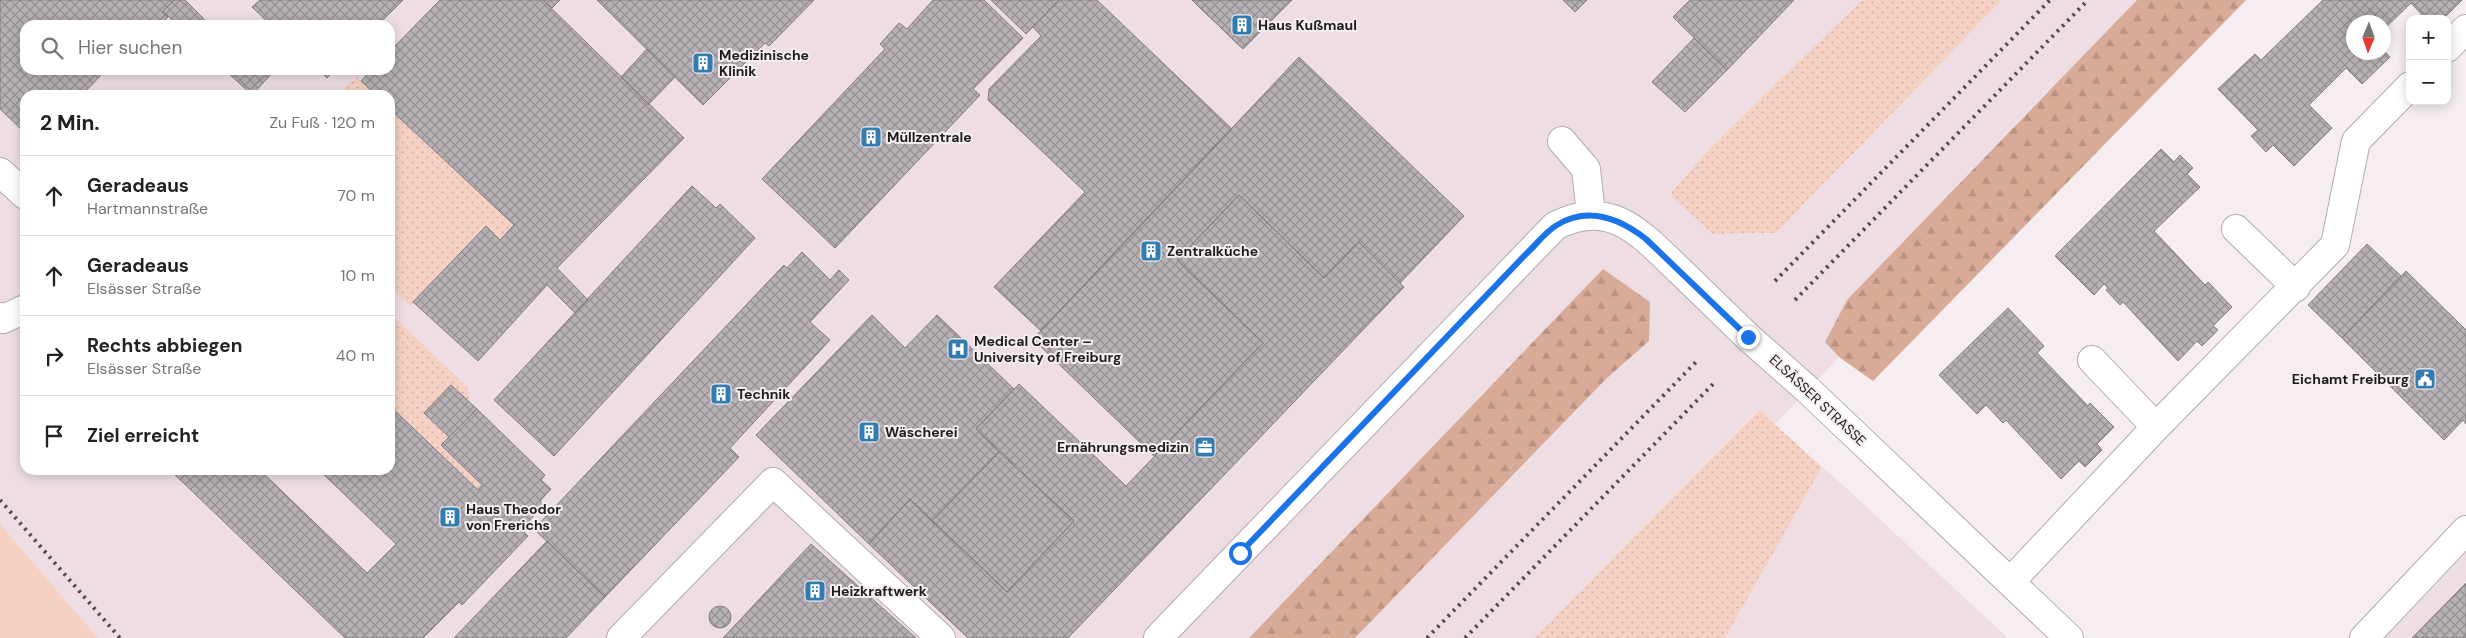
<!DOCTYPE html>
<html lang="de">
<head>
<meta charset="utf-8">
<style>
  :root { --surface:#fff; --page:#f2f2f2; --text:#222; --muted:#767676; --line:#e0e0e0 }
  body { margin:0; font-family:"DM Sans",sans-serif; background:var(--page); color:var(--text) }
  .controls { position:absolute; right:15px; top:15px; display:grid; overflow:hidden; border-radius:10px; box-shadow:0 2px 12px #0003 }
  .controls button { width:45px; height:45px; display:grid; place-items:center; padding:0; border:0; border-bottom:1px solid var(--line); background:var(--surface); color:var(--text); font:25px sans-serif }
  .compass { position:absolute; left:2346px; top:15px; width:45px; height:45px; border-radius:50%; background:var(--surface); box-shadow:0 2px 12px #0003; rotate:182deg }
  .stop { position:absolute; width:15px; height:15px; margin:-11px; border:4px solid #1a73e8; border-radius:50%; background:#fff }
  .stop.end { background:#1a73e8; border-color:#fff; box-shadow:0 1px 5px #0008 }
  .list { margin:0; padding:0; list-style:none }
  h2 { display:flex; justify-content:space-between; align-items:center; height:65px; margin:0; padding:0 20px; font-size:21px }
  h2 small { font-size:16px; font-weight:400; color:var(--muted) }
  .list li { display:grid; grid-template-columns:32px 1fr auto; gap:15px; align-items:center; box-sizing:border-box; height:80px; padding:0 20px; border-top:1px solid var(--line) }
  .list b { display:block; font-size:19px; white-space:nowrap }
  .list p { margin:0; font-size:16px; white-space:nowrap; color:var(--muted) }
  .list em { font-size:16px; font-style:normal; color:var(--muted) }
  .icon { flex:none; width:28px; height:28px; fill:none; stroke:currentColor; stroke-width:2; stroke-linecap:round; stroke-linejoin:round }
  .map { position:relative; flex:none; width:2466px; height:638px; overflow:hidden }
  .search { position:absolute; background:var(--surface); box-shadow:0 2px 12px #0003; left:20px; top:20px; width:375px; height:55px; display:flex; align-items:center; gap:12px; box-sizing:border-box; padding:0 18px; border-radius:15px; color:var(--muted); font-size:19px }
  .panel { position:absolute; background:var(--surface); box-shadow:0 2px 12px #0003; left:20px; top:90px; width:375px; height:385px; border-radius:15px }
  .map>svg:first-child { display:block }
  .built { fill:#eedee3; fill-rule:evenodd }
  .grass { fill:url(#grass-dots) }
  .forest { fill:url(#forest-firs) }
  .green { fill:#f5d1c3 }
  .building { fill:url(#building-cross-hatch); stroke:#837d81 }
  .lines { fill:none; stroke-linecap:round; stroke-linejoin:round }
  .minor-casing { stroke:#b3abae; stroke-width:30 }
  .minor { stroke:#fff; stroke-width:28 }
  .rail { stroke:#524e50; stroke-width:4; stroke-dasharray:2.5 5; stroke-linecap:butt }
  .minor-bridge-casing { stroke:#b3abae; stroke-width:30; stroke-linecap:butt }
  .minor-bridge { stroke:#fff; stroke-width:28 }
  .route { stroke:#1a73e8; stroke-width:6 }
  .labels { text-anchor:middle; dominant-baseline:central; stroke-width:4; stroke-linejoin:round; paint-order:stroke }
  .poi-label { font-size:14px; font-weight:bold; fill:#1e1b1c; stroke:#f5edef; text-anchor:start }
  .street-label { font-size:14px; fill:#1e1b1c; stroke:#f5edef }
</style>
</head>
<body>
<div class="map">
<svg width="2466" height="638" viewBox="0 0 2466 638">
  <defs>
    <pattern id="grass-dots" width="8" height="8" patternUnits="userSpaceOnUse" patternTransform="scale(1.25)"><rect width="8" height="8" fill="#f5d1c3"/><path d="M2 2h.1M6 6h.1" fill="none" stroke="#d2b3a7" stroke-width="1.8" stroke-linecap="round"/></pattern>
    <pattern id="forest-firs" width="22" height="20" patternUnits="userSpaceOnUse" patternTransform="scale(1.25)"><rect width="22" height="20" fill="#d8aa98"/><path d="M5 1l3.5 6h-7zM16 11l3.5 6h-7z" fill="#b99282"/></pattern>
    <pattern id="building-cross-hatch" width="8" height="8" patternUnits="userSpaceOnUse" patternTransform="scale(1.25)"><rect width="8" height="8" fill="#b7b1b5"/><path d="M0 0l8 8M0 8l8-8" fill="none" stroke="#948f92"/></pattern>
  </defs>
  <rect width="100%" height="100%" fill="#f5edef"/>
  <path class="built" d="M0,0h1862l-150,146 -40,44 1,7 41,37 62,-1 226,-233h135l-290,300 -22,42 14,15 -31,33 -33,34 -17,-14 -224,228h-179l251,-259 43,-38 -46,-72 -354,369h-1151l-98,-114zM25,25h365v45h-365zM25,95h365v375h-365z
    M1822,467l23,20 163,151h-283z
    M2466,530v108h-103z"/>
  <path class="grass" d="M1862,0h140l-226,233 -63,1 -41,-37v-6l40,-45z
    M357,77l19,18h-38z
    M390,109l124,116 -14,15 -15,-14 -75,80 -20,-19z
    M390,313l78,75 1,13 -18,-16 -27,28 25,24 -8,9 41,39 -4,5 -88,-84z
    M1759,410l63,57 -97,171h-191z"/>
  <path class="forest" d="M2137,0h109l-373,381 -34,-24 -14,-15 22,-42z
    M1603,269l47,33 -1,39 -43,38 -251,259h-106z"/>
  <path class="green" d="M0,524l98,114h-98z"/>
  <path class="building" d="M0,0h174l-11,11 5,6 -8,8h-135v45h81l-24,25h-57v38l-25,-24z
    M174,0h11l25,25h-33l-14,-14z
    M260,0h143l-25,25h-107l-19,-18z
    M440,0h103l141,138 -127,130 31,32 -13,13 -28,-28 -69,76 -65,-59 73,-76 14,14 14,-15 -124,-116v-14h-14l-15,-14 10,-11h19v-19z
    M543,0h17l-8,8z
    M597,0h217l-45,46 -4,-3 -62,62z
    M933,0h51l39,38 -50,51 7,6 -145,153 -73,-69 123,-130 -5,-5 19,-21 8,6z
    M991,0h68l-33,34z
    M1059,0h38l135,129 -191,202 -47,-44 91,-95 -97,-92 1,-11 52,-53 -8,-9z
    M1192,0h100l-49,49z
    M1192,0h100l-49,49z
    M1563,0h24l-12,12z
    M1690,0h104l-67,70 -54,-53z
    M2323,0h139l-19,19h-17l-15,-16 -27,26v-7h-30v30l30,-1 6,6 -28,27 -16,-16 -37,37 23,23 -38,38 -21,-21 -7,7 -15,-16 7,-6 -40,-41 37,-35 6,6z
    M1694,38l33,32 -42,42 -33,-30z
    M647,49l28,28 -27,28 -27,-28z
    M1299,57l165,159 -64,67 -41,-41 -35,36 -85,-83 -62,65 86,83 -109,113 -121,-117z
    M225,70h50l-23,25z
    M319,70h16l-8,8z
    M2161,149l13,13 6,-7 13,13 -6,6 13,13 -46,44 51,54 3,-3 24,25 -19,19 5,4 -16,16 -5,-5 -19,20 -55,-59 -3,3 -14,-15 2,-2 -4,-4 -10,11 -39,-39z
    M692,186l24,22 4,-4 35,34 -201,218 -60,-56z
    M1239,195l85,83 35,-36 45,45 -336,351h-100l-99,-94 41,-45 97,93 67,-71 -98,-92 43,-45 107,102 137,-143 -86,-83z
    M2367,244l34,32 -59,62 -34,-33z
    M802,252l28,28 9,-10 10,10 -39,42 20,18 -100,108 9,9 -134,140 -71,-68 250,-264 3,3z
    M2406,271l60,59v94l-3,-4 -19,20 -102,-102z
    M2008,308l36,38 -7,7 51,53 2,-3 24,24 -17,17 5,6 -17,17 -6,-6 -18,18 -55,-59 -3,3 -17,-18 -9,9 -38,-39z
    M872,315l33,33 32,-33 77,74 -38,40 23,23 -67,69 -22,-22 -41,45 -113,-109z
    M451,385l26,24 -28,28 -25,-24z
    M390,406l88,84 4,-5 -41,-40 36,-36 68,66 -4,5 10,9 -11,12 4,4 -23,24 7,7 -66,69 -3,-3 -36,36h-78l-175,-168h90l107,103 29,-29 -77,-74h71z
    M999,452l75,69 -67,71 -75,-71z
    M547,541l58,56 -39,41h-112z
    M811,544l105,94h-193z
    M2466,583v55h-54z
    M709 617a11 11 0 1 1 22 0a11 11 0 1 1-22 0Z"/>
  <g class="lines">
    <g class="minor-casing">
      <path id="minor" d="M2447,48l19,-19
        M1562,141l24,28 5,46
        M0,172l25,23
        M2236,229l60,58
        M0,317l3,2 22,-10
        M2092,360l64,67
        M1808,390l261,248
        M2010,582l146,-155 179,-182 21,-104 54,-55
        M621,638l152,-156 168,156
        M1158,638l397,-412c56,-29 86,8 125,45
        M2364,638l102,-108"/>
    </g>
    <use href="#minor" class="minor"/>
    <path class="rail" d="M1775,281l275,-281
      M1795,300l293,-300
      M0,500l120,138
      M1427,638l269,-276
      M1465,638l251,-257"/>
    <g class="minor-bridge-casing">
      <path id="minor-bridge" d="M1680,271l68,66 60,53"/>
    </g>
    <use href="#minor-bridge" class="minor-bridge"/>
  </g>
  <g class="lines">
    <path class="route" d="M1240,553l286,-299c10,-9 19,-22 31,-29 31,-19 62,-7 89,14l102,98"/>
  </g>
  <defs>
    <g id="building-square" transform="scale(1.125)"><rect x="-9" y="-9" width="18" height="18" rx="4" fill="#327cb0" stroke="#f5edef"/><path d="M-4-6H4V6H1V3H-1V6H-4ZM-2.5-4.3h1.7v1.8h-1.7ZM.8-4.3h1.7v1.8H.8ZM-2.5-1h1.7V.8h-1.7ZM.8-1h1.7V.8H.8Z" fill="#fff"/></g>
    <g id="hospital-square" transform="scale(1.125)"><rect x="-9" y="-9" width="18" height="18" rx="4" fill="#327cb0" stroke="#f5edef"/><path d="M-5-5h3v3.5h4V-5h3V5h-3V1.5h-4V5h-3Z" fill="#fff"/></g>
    <g id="civic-square" transform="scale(1.125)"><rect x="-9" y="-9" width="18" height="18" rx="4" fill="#327cb0" stroke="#f5edef"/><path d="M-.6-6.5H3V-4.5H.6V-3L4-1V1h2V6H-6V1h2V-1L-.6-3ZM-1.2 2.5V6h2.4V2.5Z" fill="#fff"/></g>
    <g id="office-square" transform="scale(1.125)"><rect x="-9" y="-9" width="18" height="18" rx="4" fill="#327cb0" stroke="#f5edef"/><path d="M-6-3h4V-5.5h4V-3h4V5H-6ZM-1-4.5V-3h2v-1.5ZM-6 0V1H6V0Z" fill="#fff"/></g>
  </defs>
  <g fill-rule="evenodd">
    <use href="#building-square" x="1242" y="25"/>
    <use href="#building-square" x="703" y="63"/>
    <use href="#building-square" x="871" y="137"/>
    <use href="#building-square" x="1151" y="251"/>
    <use href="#hospital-square" x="958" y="349"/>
    <use href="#civic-square" x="2425" y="379"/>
    <use href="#building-square" x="721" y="394"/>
    <use href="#building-square" x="869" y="432"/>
    <use href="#office-square" x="1205" y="447"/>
    <use href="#building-square" x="450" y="517"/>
    <use href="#building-square" x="815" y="591"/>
  </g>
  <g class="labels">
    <g class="poi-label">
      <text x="1258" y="25">Haus Kußmaul</text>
      <text x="719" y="55">Medizinische<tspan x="719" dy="16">Klinik</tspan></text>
      <text x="887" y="137">Müllzentrale</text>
      <text x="1167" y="251">Zentralküche</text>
      <text x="974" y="341">Medical Center –<tspan x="974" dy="16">University of Freiburg</tspan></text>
      <text x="2409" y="379" text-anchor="end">Eichamt Freiburg</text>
      <text x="737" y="394">Technik</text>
      <text x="885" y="432">Wäscherei</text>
      <text x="1189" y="447" text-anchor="end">Ernährungsmedizin</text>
      <text x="466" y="509">Haus Theodor<tspan x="466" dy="16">von Frerichs</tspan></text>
      <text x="831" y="591">Heizkraftwerk</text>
    </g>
    <g class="street-label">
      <text transform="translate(1818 400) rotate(43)">ELSÄSSER STRASSE</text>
    </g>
  </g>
</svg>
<div class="controls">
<button>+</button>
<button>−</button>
</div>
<svg class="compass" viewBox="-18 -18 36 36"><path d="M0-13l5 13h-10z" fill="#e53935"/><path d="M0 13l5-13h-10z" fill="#767676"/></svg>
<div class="stop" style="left:1240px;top:553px"></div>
<div class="stop end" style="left:1748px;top:337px"></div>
<div class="search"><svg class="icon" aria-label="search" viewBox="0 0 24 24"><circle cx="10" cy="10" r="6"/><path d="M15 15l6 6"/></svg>Hier suchen</div>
<section class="panel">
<h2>2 Min.<small>Zu Fuß · 120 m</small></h2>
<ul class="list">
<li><svg class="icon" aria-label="ahead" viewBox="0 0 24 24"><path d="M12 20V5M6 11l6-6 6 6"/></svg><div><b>Geradeaus</b><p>Hartmannstraße</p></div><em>70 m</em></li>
<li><svg class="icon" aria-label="ahead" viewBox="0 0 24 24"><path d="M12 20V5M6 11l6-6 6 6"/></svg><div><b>Geradeaus</b><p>Elsässer Straße</p></div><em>10 m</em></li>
<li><svg class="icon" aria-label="right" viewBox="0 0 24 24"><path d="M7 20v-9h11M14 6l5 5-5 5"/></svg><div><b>Rechts abbiegen</b><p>Elsässer Straße</p></div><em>40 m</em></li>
<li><svg class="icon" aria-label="arrive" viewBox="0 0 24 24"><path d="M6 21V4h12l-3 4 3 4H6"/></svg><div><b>Ziel erreicht</b></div></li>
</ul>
</section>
</div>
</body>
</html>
